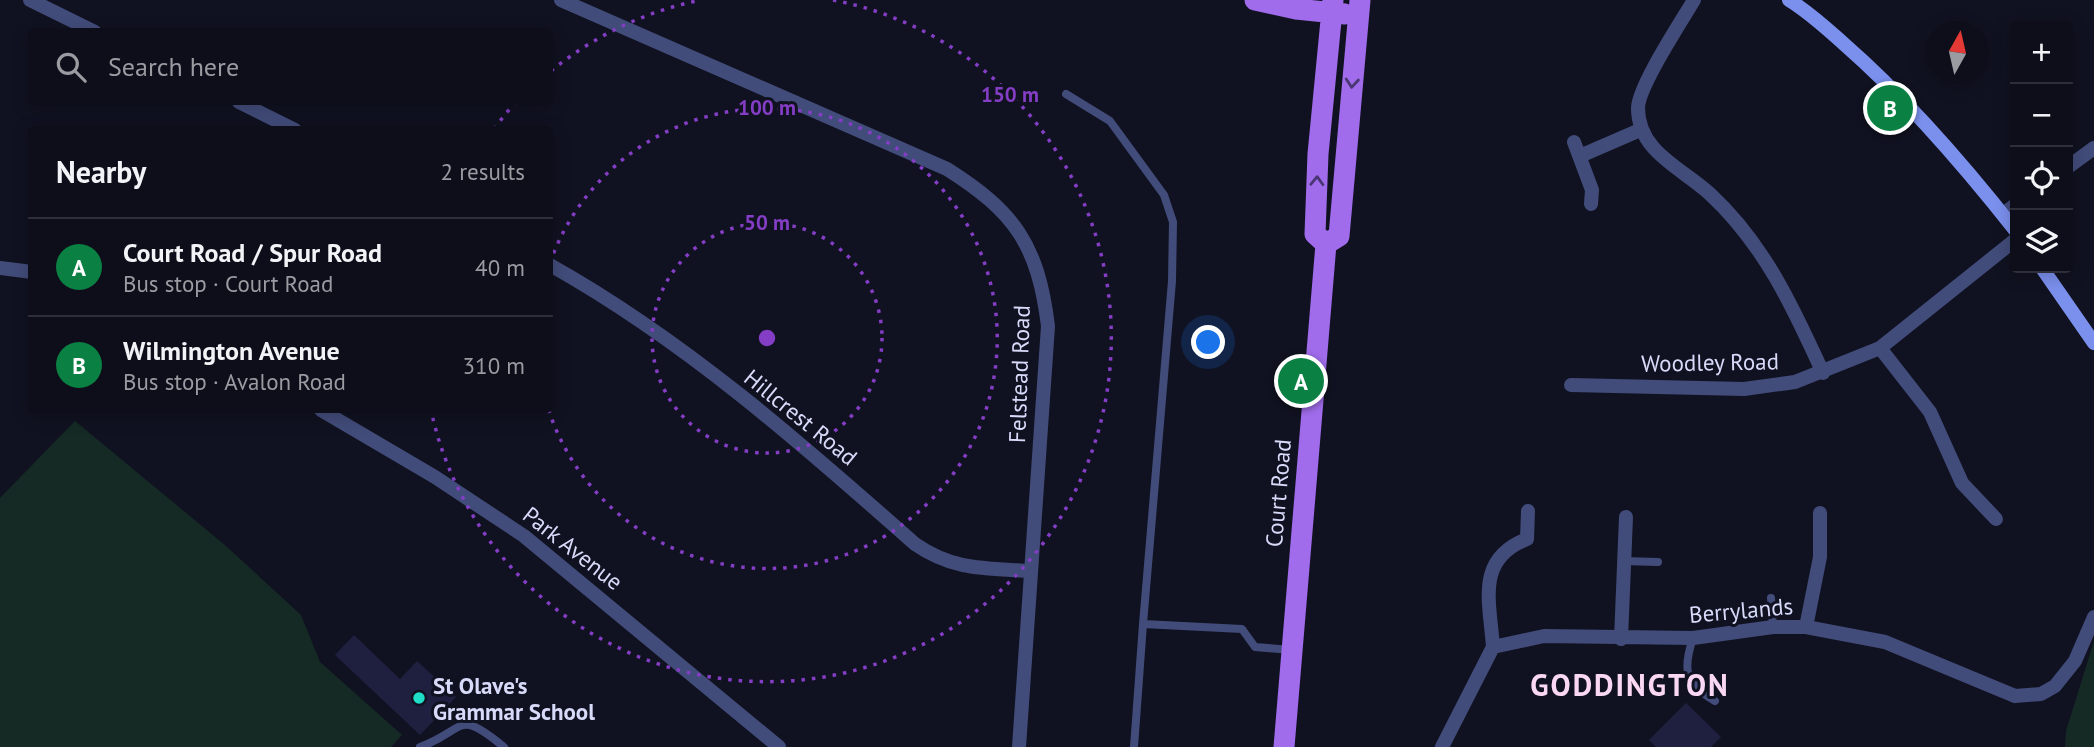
<!DOCTYPE html>
<html lang="en">
<head>
<meta charset="utf-8">
<style>
  :root { --surface:#0d0e19; --page:#1b1c26; --text:#f1f3f6; --muted:#9a9ca2; --line:#2d2e38; --accent:#0b8043 }
  body { margin:0; font-family:"PT Sans",sans-serif; background:var(--page); color:var(--text) }
  .controls { position:absolute; right:21px; top:21px; display:grid; overflow:hidden; border-radius:7px; box-shadow:0 4px 18px #0003 }
  .controls button { width:63px; height:63px; display:grid; place-items:center; padding:0; border:0; border-bottom:2px solid var(--line); background:var(--surface); color:var(--text); font:35px sans-serif }
  .compass { position:absolute; left:1926px; top:21px; width:63px; height:63px; border-radius:50%; background:var(--surface); box-shadow:0 4px 18px #0003; rotate:8deg }
  .you { position:absolute; left:1209px; top:343px; width:24px; height:24px; margin:-18px; border:5px solid #fff; border-radius:50%; background:#1a73e8; box-shadow:0 0 0 10px #1a73e833 }
  .badge { display:grid; place-items:center; width:46px; height:46px; border-radius:50%; background:var(--accent); color:#fff; font-size:23px; font-weight:700 }
  .pin { position:absolute; translate:-50% -50%; border:4px solid #fff; box-shadow:0 2px 7px #0006 }
  .list { margin:0; padding:0; list-style:none }
  h2 { display:flex; justify-content:space-between; align-items:center; height:91px; margin:0; padding:0 28px; font-size:30px }
  h2 small { font-size:23px; font-weight:400; color:var(--muted) }
  .list li { display:grid; grid-template-columns:46px 1fr auto; gap:21px; align-items:center; box-sizing:border-box; height:98px; padding:0 28px; border-top:2px solid var(--line) }
  .list b { display:block; font-size:26px; white-space:nowrap }
  .list p { margin:0; font-size:23px; white-space:nowrap; color:var(--muted) }
  .list em { font-size:23px; font-style:normal; color:var(--muted) }
  .icon { flex:none; width:38px; height:38px; fill:none; stroke:currentColor; stroke-width:2; stroke-linecap:round; stroke-linejoin:round }
  .map { position:relative; flex:none; width:2094px; height:747px; overflow:hidden }
  .search { position:absolute; background:var(--surface); box-shadow:0 4px 18px #0003; left:28px; top:28px; width:525px; height:77px; display:flex; align-items:center; gap:18px; box-sizing:border-box; padding:0 24px; border-radius:7px; color:var(--muted); font-size:26px }
  .panel { position:absolute; background:var(--surface); box-shadow:0 4px 18px #0003; left:28px; top:126px; width:525px; height:287px; border-radius:7px }
  .map>svg:first-child { display:block }
  .green { fill:#152a25 }
  .building { fill:#1f2040 }
  .lines { fill:none; stroke-linecap:round; stroke-linejoin:round }
  .lane { stroke:#424c7a; stroke-width:8 }
  .street { stroke:#424c7a; stroke-width:14 }
  .secondary { stroke:#7b90ed; stroke-width:14 }
  .primary { stroke:#a06ceb; stroke-width:21 }
  .oneway { stroke:#4a3672 }
  .ring { fill:none; stroke:#843dc5; stroke-width:3.5; stroke-dasharray:3.5 7 }
  .poi-dot { fill:#1fddc7; stroke:#111221; stroke-width:2.5 }
  .labels { text-anchor:middle; dominant-baseline:central; stroke-width:6; stroke-linejoin:round; paint-order:stroke }
  .street-label { font-size:23px; fill:#d7daf9; stroke:#111221 }
  .poi-label { font-size:23px; font-weight:bold; fill:#d7daf9; stroke:#111221; text-anchor:start }
  .district-label { font-size:30px; font-weight:bold; letter-spacing:2px; fill:#fad8f5; stroke:#111221 }
  .centre { fill:#843dc5; stroke:#111221; stroke-width:3.5 }
  .ring-label { font-size:21px; text-anchor:middle; font-weight:bold; fill:#843dc5; stroke:#111221; stroke-width:6; stroke-linejoin:round; paint-order:stroke }
</style>
</head>
<body>
<div class="map">
<svg width="2094" height="747" viewBox="0 0 2094 747">
  <rect width="100%" height="100%" fill="#111221"/>
  <path class="green" d="M75,421l151,125 75,69 19,47 82,73 -11,12h-391v-249z
    M2094,641v106h-29l1,-16z"/>
  <path class="building" d="M354,635l46,44 17,-18 39,36 -36,38 -85,-80z
    M1686,703l35,34 -10,10h-55l-7,-7z"/>
  <g class="lines">
    <path class="lane" d="M1066,94l44,27 54,74 9,27 -1,59 -29,343 99,5 13,18 37,3
      M1623,561l35,1
      M1771,598l2,29
      M1693,638c-11,33 -8,45 22,63
      M420,747c47,-17 35,-40 84,0
      M1134,747l9,-123"/>
    <path class="street" d="M30,0l65,32
      M561,0l386,169c68,43 91,76 101,157l-29,421
      M1694,0c-13,22 -56,87 -56,108 0,44 44,60 72,86 54,50 83,113 113,179
      M239,102l56,28
      M1574,142l18,48 -1,14
      M1580,156l60,-26
      M2068,167l26,-19
      M2003,214l12,-9
      M550,265c134,75 251,178 365,279 39,27 71,24 116,27
      M0,268l32,4
      M1880,348l50,64 32,71 34,36
      M1571,385l173,4 51,-7 85,-34 135,-108
      M321,410l114,67 89,59 255,211
      M1806,627l14,-70v-44
      M1621,639l5,-122
      M1493,647c-3,-45 -18,-88 34,-108l1,-28
      M1442,747l51,-100 51,-11 149,2 80,-11h33l79,15 130,54 26,-2 14,-8 20,-25 19,-44"/>
    <path class="secondary" d="M1789,0c20,12 37,28 55,44 63,55 119,120 171,186
      M2042,268l52,75"/>
    <path class="primary" d="M1255,0l41,9 49,5
      M1326,244l13,-8 21,-236
      M1326,244l-11,-10 3,-80 15,-154
      M1284,747l42,-503"/>
  </g>
  <defs><path id="oneway-chevron" d="M-2-3.5L2.5 0L-2 3.5" fill="none" stroke-width="1.6" stroke-linecap="round" stroke-linejoin="round" transform="scale(1.75)"/></defs>
  <g class="oneway">
    <use href="#oneway-chevron" transform="translate(1352 83) rotate(95)"/>
    <use href="#oneway-chevron" transform="translate(1317 181) rotate(-88)"/>
  </g>
  <g class="ring">
    <circle cx="767" cy="338" r="115"/>
    <path d="M550 263A230 230 0 1 1 549 411"/>
    <path d="M494 129A344 344 0 0 1 515 103M551 71A344 344 0 0 1 701 0M833 0A344 344 0 1 1 431 410"/>
  </g>
  <circle class="poi-dot" cx="419" cy="698" r="7"/>
  <g class="labels">
    <g class="street-label">
      <text transform="translate(1710 362) rotate(-1)">Woodley Road</text>
      <text transform="translate(1019 374) rotate(-88)">Felstead Road</text>
      <text transform="translate(801 417) rotate(39)">Hillcrest Road</text>
      <text transform="translate(1278 493) rotate(-85)">Court Road</text>
      <text transform="translate(573 548) rotate(38)">Park Avenue</text>
      <text transform="translate(1741 610) rotate(-5)">Berrylands</text>
    </g>
    <g class="poi-label">
      <text x="433" y="685">St Olave's<tspan x="433" dy="26">Grammar School</tspan></text>
    </g>
    <g class="district-label">
      <text x="1630" y="684">GODDINGTON</text>
    </g>
  </g>
  <circle cx="767" cy="338" r="10" class="centre"/>
  <g class="ring-label">
    <text x="1010" y="102">150 m</text>
    <text x="767" y="115">100 m</text>
    <text x="767" y="230">50 m</text>
  </g>
</svg>
<div class="controls">
<button>+</button>
<button>−</button>
<button><svg class="icon" aria-label="locate" viewBox="0 0 24 24"><circle cx="12" cy="12" r="6"/><path d="M12 2v4M12 18v4M2 12h4M18 12h4"/></svg></button>
<button><svg class="icon" aria-label="layers" viewBox="0 0 24 24"><path d="M12 4l9 5-9 5-9-5zM3 14l9 5 9-5"/></svg></button>
</div>
<svg class="compass" viewBox="-18 -18 36 36"><path d="M0-13l5 13h-10z" fill="#e53935"/><path d="M0 13l5-13h-10z" fill="#9a9ca2"/></svg>
<div class="you"></div>
<div class="pin badge" style="left:1301px;top:381px">A</div>
<div class="pin badge" style="left:1890px;top:108px">B</div>
<div class="search"><svg class="icon" aria-label="search" viewBox="0 0 24 24"><circle cx="10" cy="10" r="6"/><path d="M15 15l6 6"/></svg>Search here</div>
<section class="panel">
<h2>Nearby<small>2 results</small></h2>
<ul class="list">
<li><span class="badge">A</span><div><b>Court Road / Spur Road</b><p>Bus stop · Court Road</p></div><em>40 m</em></li>
<li><span class="badge">B</span><div><b>Wilmington Avenue</b><p>Bus stop · Avalon Road</p></div><em>310 m</em></li>
</ul>
</section>
</div>
</body>
</html>
